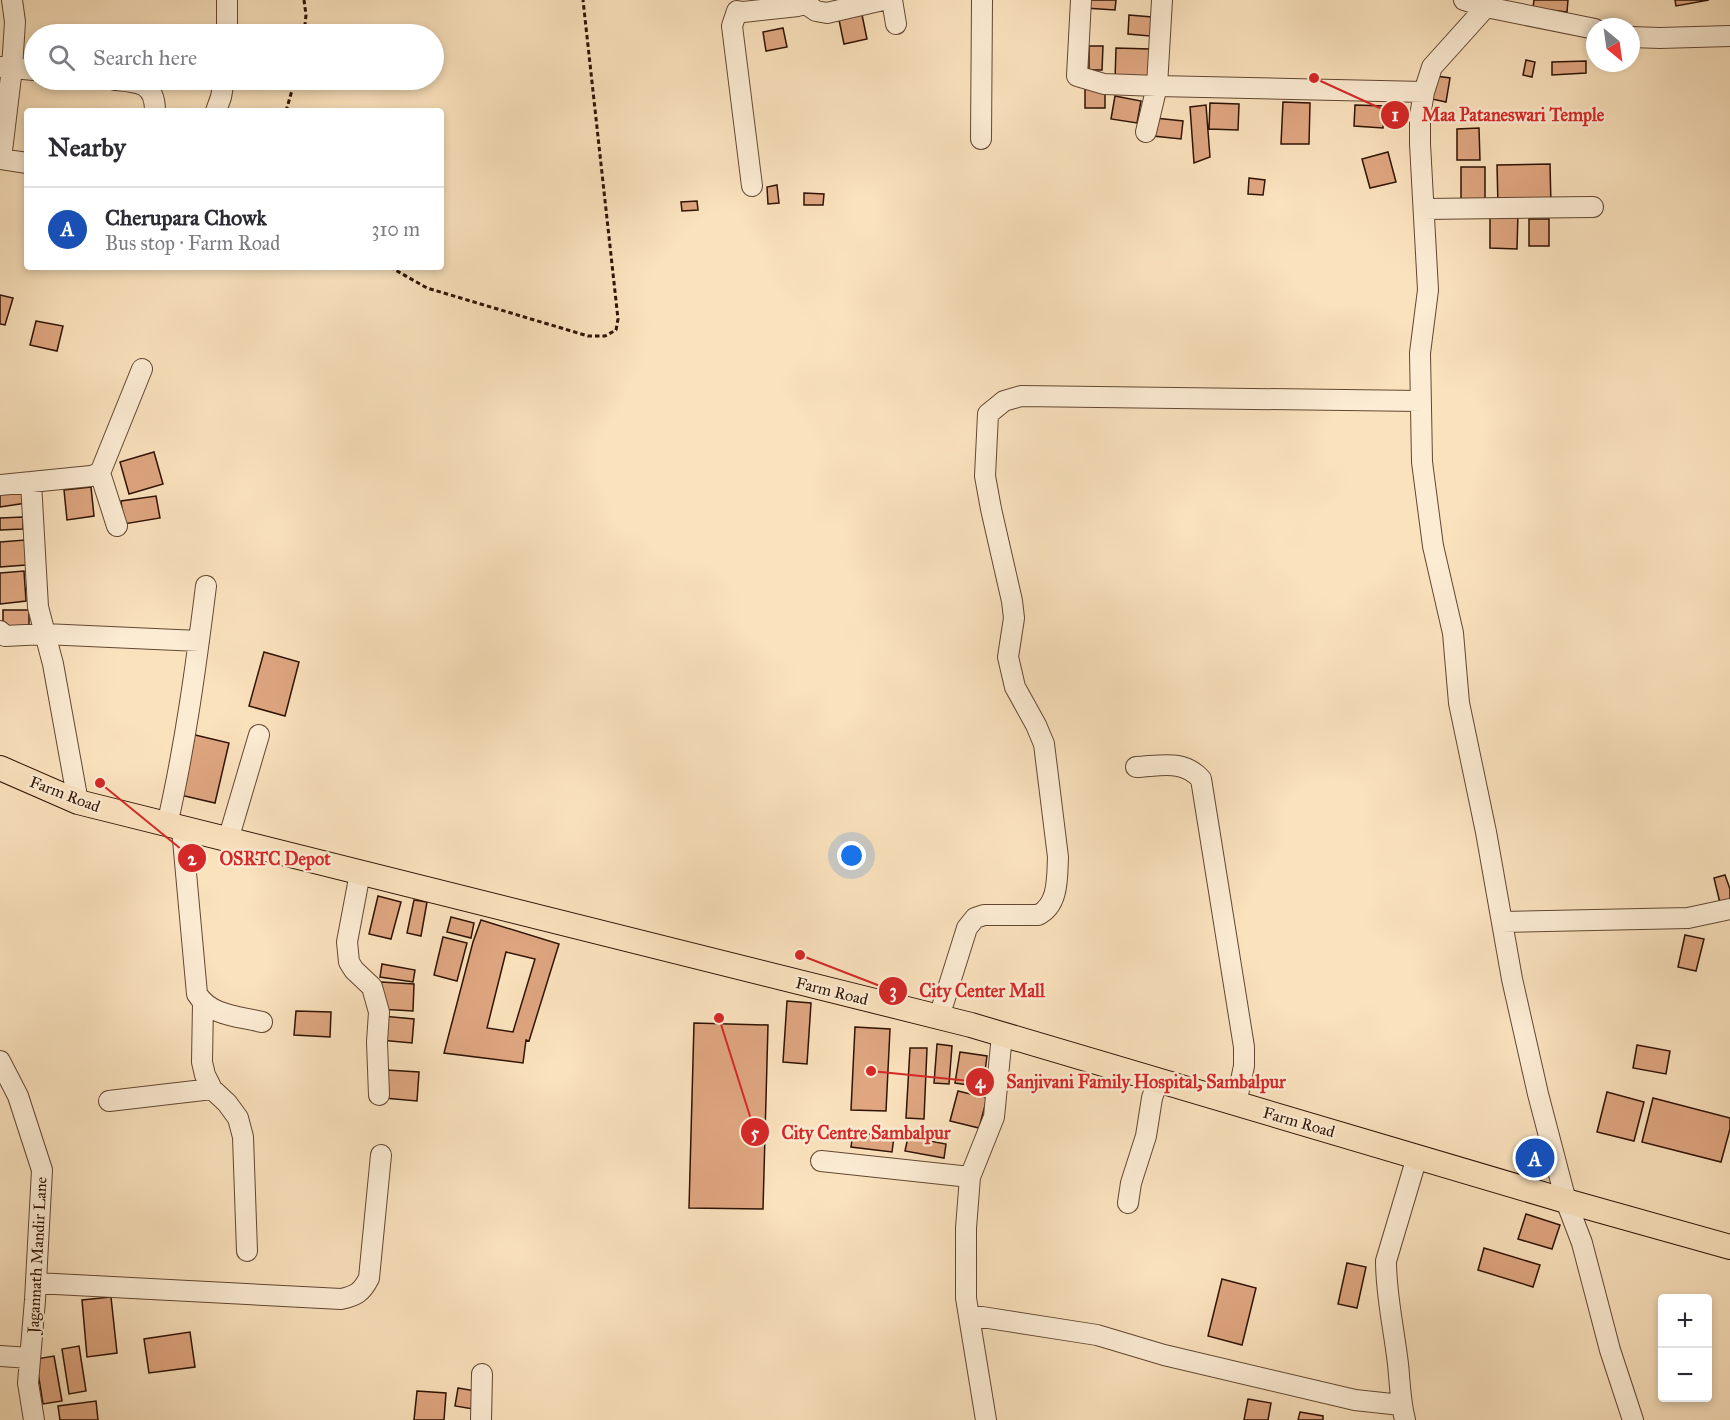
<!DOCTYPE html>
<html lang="en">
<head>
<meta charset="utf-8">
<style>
  :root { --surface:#fff; --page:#f2f2f3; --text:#2b2b33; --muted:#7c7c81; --line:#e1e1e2; --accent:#8f2418 }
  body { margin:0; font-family:"IM FELL Great Primer",serif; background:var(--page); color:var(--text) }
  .controls { position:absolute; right:18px; bottom:18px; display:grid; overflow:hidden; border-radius:6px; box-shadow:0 3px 9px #0003 }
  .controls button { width:54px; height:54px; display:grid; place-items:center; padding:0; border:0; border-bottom:2px solid var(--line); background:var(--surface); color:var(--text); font:30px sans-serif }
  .compass { position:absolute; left:1586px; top:18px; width:54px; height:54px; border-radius:50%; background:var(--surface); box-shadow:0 3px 9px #0003; rotate:151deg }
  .you { position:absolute; left:852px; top:856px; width:21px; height:21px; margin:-15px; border:4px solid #fff; border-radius:50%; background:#1a73e8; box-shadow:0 0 0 9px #1a73e833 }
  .badge { display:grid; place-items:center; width:39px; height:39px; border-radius:50%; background:var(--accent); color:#fff; font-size:20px; font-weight:700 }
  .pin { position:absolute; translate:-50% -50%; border:3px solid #fff; box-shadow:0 2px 6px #0006 }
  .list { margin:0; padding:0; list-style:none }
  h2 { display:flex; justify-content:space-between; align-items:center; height:78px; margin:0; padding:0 24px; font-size:26px }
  h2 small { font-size:20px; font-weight:400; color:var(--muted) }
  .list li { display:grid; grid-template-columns:39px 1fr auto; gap:18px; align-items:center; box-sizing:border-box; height:84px; padding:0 24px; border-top:2px solid var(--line) }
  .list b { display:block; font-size:22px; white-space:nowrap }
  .list p { margin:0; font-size:20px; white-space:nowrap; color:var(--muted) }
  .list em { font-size:20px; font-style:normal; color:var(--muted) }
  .icon { flex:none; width:33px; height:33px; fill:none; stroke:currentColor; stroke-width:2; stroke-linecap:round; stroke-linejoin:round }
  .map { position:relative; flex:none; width:1730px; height:1420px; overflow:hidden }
  .search { position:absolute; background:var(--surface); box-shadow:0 3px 9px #0003; left:24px; top:24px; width:420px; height:66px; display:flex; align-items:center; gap:15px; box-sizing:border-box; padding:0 21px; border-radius:33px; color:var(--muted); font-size:22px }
  .panel { position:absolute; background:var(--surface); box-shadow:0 3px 9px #0003; left:24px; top:108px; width:420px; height:162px; border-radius:6px }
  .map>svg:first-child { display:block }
  .building { fill:#dfa680; stroke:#2f1304; stroke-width:1.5; fill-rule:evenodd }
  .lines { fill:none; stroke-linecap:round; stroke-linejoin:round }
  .minor-casing { stroke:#624732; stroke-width:22 }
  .major-casing { stroke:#2f1304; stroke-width:26 }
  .path { stroke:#2f1304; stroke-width:3; stroke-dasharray:4.5 3; stroke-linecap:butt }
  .minor { stroke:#fcecd4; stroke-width:20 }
  .major { stroke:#fae2bd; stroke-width:24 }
  .labels { text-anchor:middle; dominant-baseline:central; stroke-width:4.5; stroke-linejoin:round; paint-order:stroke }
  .street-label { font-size:16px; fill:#2f1304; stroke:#fcecd4 }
  .leader { fill:none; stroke:#d62828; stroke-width:2 }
  .callout-dot { fill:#d62828; stroke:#fcecd4; stroke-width:2 }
  .mark-label { font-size:18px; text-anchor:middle; font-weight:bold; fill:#fff }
  .callout-label { font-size:18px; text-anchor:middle; font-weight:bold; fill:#d62828; stroke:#fcecd4; stroke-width:4.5; stroke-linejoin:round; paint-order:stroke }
</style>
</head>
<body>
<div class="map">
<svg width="1730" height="1420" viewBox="0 0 1730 1420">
  <rect width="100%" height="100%" fill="#fae2bd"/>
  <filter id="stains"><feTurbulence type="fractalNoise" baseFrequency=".00333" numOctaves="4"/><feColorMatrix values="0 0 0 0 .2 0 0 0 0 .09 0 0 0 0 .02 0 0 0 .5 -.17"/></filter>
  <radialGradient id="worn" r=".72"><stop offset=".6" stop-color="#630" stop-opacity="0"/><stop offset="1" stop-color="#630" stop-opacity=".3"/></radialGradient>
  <path class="building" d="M1086,0h30l-1,10 -30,-2z
    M1534,0h34l-1,12 -34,-4z
    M1675,0h34l-33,6z
    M861,10l6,29 -23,5 -6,-29z
    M1129,15l23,2 -2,19 -22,-2z
    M783,28l4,19 -21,4 -3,-19z
    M1089,46h14l-1,24h-13z
    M1116,48l34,1 -1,32 -34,-1z
    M1526,60l9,2 -3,15 -9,-2z
    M1586,61v12l-34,2v-13z
    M1436,76l14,2 -4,24 -14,-3z
    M1085,87l20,1v20h-20z
    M1115,96l26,5 -4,22 -26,-4z
    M1283,102l27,1 -1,41h-28z
    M1210,103l29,1 -1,26 -29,-1z
    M1206,105l4,52 -16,6 -4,-56z
    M1355,105l30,1 -2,22 -29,-2z
    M1155,118l28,3 -2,18 -28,-3z
    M1479,128l1,32h-23v-31z
    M1388,152l8,30 -26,6 -8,-29z
    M1550,164l1,42h-53l-1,-41z
    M1461,167h24v37h-24z
    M1249,178l16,2 -2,15 -15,-1z
    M777,185l2,18 -11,1 -1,-17z
    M804,193l20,1 -1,11h-19z
    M697,201l1,9 -16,1 -1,-9z
    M1490,212h28l-1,37 -27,-1z
    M1529,219h20v27h-20z
    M0,295l13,3 -8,27 -5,-1z
    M36,321l27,5 -6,25 -27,-6z
    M154,452l9,32 -34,10 -9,-32z
    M91,487l3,29 -27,4 -3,-30z
    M24,488l2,15 -26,4v-15z
    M156,496l4,22 -36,6 -3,-23z
    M23,517v12l-23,1v-12z
    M25,540l1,25 -26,2v-25z
    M24,571l2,30 -26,3v-31z
    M3,610h26v20l-26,-1z
    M264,652l35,10 -14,54 -36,-10z
    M191,734l38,9 -14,60 -39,-9z
    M1725,875l5,14v12l-10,2 -6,-25z
    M378,896l23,6 -10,37 -22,-5z
    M414,900l13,2 -6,34 -14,-3z
    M451,917l23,6 -3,15 -24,-6z
    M481,920l78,24 -30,97 -3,-1 -3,23 -79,-10 29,-111zM506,952l29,7 -22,73 -26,-4z
    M1685,935l19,4 -8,32 -18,-4z
    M443,937l24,6 -10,38 -23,-6z
    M382,964l33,6 -2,12 -33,-5z
    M381,982l33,2 -1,27 -34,-2z
    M787,1001l24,2 -4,61 -24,-2z
    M296,1011l35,1 -1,25 -36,-2z
    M382,1016l32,3 -2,24 -32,-3z
    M694,1023l74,2 -5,184 -74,-1z
    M855,1027l35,2 -4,82 -35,-1z
    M937,1044l15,2 -3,38 -15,-1z
    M1637,1045l33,6 -4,23 -33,-6z
    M910,1048h17l-3,71 -18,-1z
    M960,1052l27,4 -4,31 -28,-4z
    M386,1070l33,2 -2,29 -33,-3z
    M958,1091l29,7 -8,30 -29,-7z
    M1607,1092l37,10 -10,39 -37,-9z
    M1653,1098l77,20v11l-9,33 -79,-20z
    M853,1132l41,5 -2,15 -41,-5z
    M908,1137l38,7 -2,14 -39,-7z
    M1526,1214l34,11 -8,24 -34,-10z
    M1484,1248l56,17 -7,22 -55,-17z
    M1347,1263l19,4 -9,41 -19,-4z
    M1222,1279l34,9 -14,57 -34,-9z
    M111,1297l6,56 -30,4 -5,-57z
    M190,1332l5,35 -46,6 -5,-34z
    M79,1346l7,45 -17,3 -7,-45z
    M54,1356l8,45 -19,3 -7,-45z
    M458,1388l18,3 -3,18 -18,-3z
    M417,1391l29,2 -2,27h-30z
    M1248,1399l23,4 -3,17h-24z
    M96,1401l2,19h-38l-2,-14z
    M1300,1412l23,4v4h-25z"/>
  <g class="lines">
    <g class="minor-casing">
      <path id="minor" d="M227,0v34
        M892,0l4,24
        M1081,0l-4,76 27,8 53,2 -11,46
        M1162,0l-5,86 267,6
        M1464,0l22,7 109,22
        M1486,7l-54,60 -8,25 -4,24v28l8,146 -8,63 2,109 11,84 20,87 6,70 27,129 26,147 26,115 28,107 16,42 28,107 23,70
        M1631,37l29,1 70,-2
        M0,67l34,3
        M115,80c24,2 40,3 40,31
        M216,111l5,-14 3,-17
        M981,139l1,-139
        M0,159l27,4
        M1,159l11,-91 3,-46 -3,-22
        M752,186l-20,-160 5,-15 6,1 55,-6 5,-4 13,9 11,2 56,-13
        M1424,209l169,-2
        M100,473l17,53
        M0,485l31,-3
        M0,631l5,5 39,-2 155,7
        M1136,767c25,-1 47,-8 65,12l43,268v19l-8,38
        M78,802l-25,-138 -15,-57 -7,-125 60,-6 9,-3 42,-104
        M167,825c18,-78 29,-159 39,-239
        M182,829l15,165c14,22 41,22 65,28
        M228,840l31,-105
        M360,873l-13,69 2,20 5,8 18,17 7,25 -2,30 2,53
        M1502,922l186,-4 42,-9
        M203,1003l-1,59 3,13 7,14 15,14 11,15 5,19 4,114
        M939,1017l28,-89 8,-10 9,-3h54c21,-10 19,-38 20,-58l-14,-113 -8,-19 -21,-38 -7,-30 6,-39 -2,-17 -21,-92 -6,-33 3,-62 16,-13 17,-5 399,5
        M0,1061l18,35 24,74 -7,130 -7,83 6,37
        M109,1101l103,-12
        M821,1161l149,16
        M1128,1203l3,-20 15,-47 6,-38 6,-18
        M36,1283l305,16c15,-3 21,-7 28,-21l12,-123
        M969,1315l128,20 67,20 191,45 46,5
        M0,1356l30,2
        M481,1420l1,-46
        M986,1420l-20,-122v-70l4,-51 24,-60 8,-82
        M1405,1420c-5,-19 -5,-37 -7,-56 -4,-35 -12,-68 -12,-103l31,-104"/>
    </g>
    <g class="major-casing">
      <path id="major" d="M0,768l78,34 893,223 595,176 164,46"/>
    </g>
    <path class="path" d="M304,34l2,-19 -2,-15
      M286,111l9,-31
      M390,267l37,21 161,48h17l11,-6 2,-11 -35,-319"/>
    <use href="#minor" class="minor"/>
    <use href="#major" class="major"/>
  </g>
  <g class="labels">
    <g class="street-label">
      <text transform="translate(65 794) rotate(21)">Farm Road</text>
      <text transform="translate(832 991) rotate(14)">Farm Road</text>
      <text transform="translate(1299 1122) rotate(16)">Farm Road</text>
      <text transform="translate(37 1255) rotate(-87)">Jagannath Mandir Lane</text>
    </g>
  </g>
  <path class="leader" d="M1314 78L1395 115M100 783L192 858M800 955L893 991M871 1071L980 1082M719 1018L755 1132"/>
  <g class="callout-dot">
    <circle cx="1314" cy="78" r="6"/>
    <circle cx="100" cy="783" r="6"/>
    <circle cx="800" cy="955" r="6"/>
    <circle cx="871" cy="1071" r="6"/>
    <circle cx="719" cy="1018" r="6"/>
    <circle cx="1395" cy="115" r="15"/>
    <circle cx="192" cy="858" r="15"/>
    <circle cx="893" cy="991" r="15"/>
    <circle cx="980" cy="1082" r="15"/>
    <circle cx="755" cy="1132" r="15"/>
  </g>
  <g class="mark-label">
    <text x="1395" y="121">1</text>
    <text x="192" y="865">2</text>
    <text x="893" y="997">3</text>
    <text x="980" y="1088">4</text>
    <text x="755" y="1139">5</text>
  </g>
  <g class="callout-label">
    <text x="1513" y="121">Maa Pataneswari Temple</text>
    <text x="275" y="865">OSRTC Depot</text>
    <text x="982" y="997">City Center Mall</text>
    <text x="1146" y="1088">Sanjivani Family Hospital, Sambalpur</text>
    <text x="866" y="1139">City Centre Sambalpur</text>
  </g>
  <rect width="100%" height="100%" filter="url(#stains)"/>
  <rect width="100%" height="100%" fill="url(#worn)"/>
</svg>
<div class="controls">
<button>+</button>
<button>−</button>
</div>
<svg class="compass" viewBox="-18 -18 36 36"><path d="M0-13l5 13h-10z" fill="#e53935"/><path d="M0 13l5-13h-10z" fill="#7c7c81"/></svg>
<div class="you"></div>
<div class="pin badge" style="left:1535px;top:1158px;background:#1a4fb4">A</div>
<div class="search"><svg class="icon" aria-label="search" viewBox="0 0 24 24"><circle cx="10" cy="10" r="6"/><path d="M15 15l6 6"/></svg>Search here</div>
<section class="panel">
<h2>Nearby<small></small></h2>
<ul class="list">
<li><span class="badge" style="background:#1a4fb4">A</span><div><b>Cherupara Chowk</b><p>Bus stop · Farm Road</p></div><em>310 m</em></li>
</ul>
</section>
</div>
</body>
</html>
